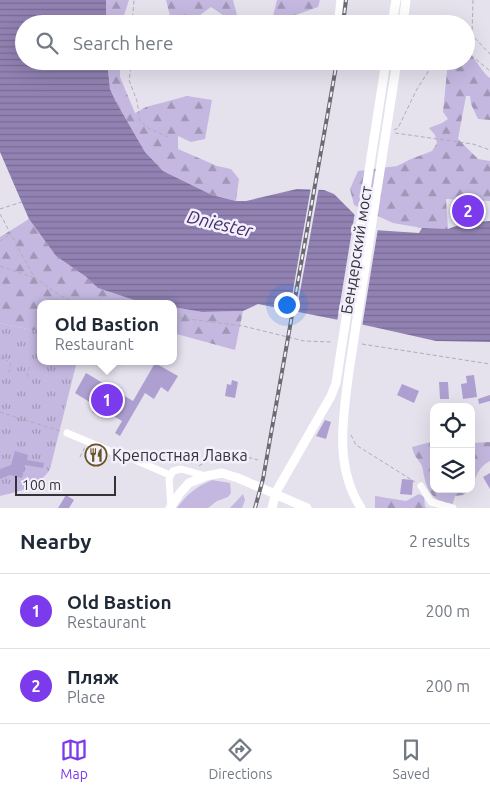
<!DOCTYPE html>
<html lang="en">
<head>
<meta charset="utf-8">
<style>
  :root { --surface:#fff; --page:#f6f6f7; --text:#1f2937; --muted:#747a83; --line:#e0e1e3; --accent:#7c3aed }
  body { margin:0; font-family:Ubuntu,sans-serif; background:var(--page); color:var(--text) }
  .controls { position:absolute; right:15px; bottom:15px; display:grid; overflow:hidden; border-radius:10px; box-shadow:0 5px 20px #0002 }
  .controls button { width:45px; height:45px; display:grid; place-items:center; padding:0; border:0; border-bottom:1px solid var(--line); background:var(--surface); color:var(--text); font:25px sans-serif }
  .scale { position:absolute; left:15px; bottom:12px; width:101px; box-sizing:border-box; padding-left:5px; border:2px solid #343337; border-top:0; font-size:14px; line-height:18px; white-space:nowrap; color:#343337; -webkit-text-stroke:4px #f3effc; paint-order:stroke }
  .you { position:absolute; left:286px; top:304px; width:18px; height:18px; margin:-12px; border:4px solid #fff; border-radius:50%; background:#1a73e8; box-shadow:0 0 0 8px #1a73e833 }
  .badge { display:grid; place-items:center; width:32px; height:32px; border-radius:50%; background:var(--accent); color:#fff; font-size:16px; font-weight:700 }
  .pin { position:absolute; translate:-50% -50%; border:2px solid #fff; box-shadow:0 1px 5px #0006 }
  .popup { position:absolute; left:37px; top:300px; width:140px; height:65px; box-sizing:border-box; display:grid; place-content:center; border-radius:10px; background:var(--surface); filter:drop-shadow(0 1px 4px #0005); font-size:16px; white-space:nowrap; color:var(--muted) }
  .popup b { font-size:19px; color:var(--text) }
  .popup::after { content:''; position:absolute; left:50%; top:100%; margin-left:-10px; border:10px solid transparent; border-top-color:var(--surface) }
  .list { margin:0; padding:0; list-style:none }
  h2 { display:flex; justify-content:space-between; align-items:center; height:65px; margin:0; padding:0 20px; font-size:21px }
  h2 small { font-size:16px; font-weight:400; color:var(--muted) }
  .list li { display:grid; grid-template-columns:32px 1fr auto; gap:15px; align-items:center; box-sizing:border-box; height:75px; padding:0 20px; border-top:1px solid var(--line) }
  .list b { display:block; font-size:19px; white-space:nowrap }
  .list p { margin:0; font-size:16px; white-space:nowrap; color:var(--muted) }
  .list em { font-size:16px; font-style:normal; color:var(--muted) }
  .icon { flex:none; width:28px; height:28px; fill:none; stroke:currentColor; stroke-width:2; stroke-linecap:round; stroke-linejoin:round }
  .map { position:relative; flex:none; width:490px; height:508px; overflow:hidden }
  .search { position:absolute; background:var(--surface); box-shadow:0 5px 20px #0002; left:15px; right:15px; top:15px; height:55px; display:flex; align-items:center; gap:12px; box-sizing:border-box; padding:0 18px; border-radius:28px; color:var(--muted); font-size:19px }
  .sheet { height:215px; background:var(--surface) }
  nav { display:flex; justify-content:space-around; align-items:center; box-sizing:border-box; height:70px; border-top:1px solid var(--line); background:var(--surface); font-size:14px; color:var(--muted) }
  nav a { display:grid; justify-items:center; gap:2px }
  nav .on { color:var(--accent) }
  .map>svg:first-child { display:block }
  .grass { fill:#c4b8e0 }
  .forest { fill:url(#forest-firs) }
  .park { fill:url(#park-tufts) }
  .water { fill:url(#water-rules) }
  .pier { fill:#e5e2ee }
  .building { fill:#ae9fd1 }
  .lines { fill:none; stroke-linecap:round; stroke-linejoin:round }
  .path { stroke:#b0adb7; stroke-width:1; stroke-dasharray:4 2.5; stroke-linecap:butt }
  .minor { stroke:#fff; stroke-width:7 }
  .major { stroke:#fff; stroke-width:9 }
  .rail-casing { stroke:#6d6b72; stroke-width:4 }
  .rail { stroke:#f3effc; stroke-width:2; stroke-dasharray:5.5; stroke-linecap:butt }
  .labels { text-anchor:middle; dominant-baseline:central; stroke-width:5; stroke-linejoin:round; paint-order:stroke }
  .street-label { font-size:16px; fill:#343337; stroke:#f3effc }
  .poi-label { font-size:16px; fill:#343337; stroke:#f3effc; text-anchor:start }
  .water-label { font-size:18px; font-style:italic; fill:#442d6a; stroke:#f3effc }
</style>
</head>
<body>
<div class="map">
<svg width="490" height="508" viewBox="0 0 490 508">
  <defs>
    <pattern id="forest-firs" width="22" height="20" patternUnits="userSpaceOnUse" patternTransform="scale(1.25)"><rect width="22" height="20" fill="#c4b8e0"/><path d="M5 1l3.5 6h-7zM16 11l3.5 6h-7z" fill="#a096b6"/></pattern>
    <pattern id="park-tufts" width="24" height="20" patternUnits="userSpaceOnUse" patternTransform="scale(1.25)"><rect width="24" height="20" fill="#c4b8e0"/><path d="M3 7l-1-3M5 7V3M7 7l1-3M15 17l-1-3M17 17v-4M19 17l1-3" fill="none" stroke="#a096b6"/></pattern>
    <pattern id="water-rules" width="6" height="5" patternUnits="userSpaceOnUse" patternTransform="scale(1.25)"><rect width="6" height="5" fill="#9182b3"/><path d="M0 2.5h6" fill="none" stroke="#776b92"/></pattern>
  </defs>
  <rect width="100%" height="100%" fill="#e5e2ee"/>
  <path class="grass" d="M212,480l18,3 1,10 -3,4 -11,4 -9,7h-31c10,-14 19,-21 35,-28z
    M243,494l2,6 -3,8h-12z"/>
  <path class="forest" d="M106,0h23l-8,24h-15z
    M166,0h67l4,15 19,8 17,-7 4,-16h43l-2,7 -25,9 -5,8h-52l-25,-17 -15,11 -5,6h-19z
    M466,52c9,3 15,20 24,26v42l-12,-1 -7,-15 -1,-8h-4l-8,43 20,20 12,2v40l-44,-2 2,30 -26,-1 -29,-5 -39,-18 -4,-16 8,-18 39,-5 14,-7 21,-8 5,-8 -2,-8 -6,-7 13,-5 6,-4 -5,-7 5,-51h18z
    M107,61h13v16l15,36 11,-6 41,-11 25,4 -7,39 -14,3 -13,-6v13l39,17 14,3 8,10 -3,22 -24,-6 -49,-24 -18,-19 -29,-50 -6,-13z
    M29,219l27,37 29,20 13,12 39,13 17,3h-113v28l-41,-9v-86z
    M173,307l29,5 41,-1 -8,39 -62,-17z
    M434,441v48h37l-8,6 -8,1 -3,10c-17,-4 -25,-14 -28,-30 -1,-4 -1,-9 -3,-12 -5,-8 -6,-6 -9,-17z
    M490,442v19c-12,6 -14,16 -19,28v-46z
    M419,494l5,3 1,10 3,1h-53v-12l31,5z"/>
  <path class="park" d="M0,323l41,9v29h36l-27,108c-12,19 -29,22 -50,27z"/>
  <path class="water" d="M0,0h106v24h-82v37h83l3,28 6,13 29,50 18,19 49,24 24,6h10l51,-12 27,1 10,4 21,21 19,15 45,3 3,-5 26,1 16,-6 26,-2v121l-54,-1 -67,-15 -111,-22 -15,7 -41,1 -29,-5v-3h-19l-17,-3 -39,-13 -13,-12 -29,-20 -27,-37 -29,-67z"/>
  <path class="pier" d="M311,187h8l-23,127 -7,-1z
    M355,212l20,15 3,1 -16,99 -25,-5z"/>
  <path class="building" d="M155,363l23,13 -10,16 -7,-5 -7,12 -9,-6 -25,43 -5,-3 7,-12 -15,-9 -4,6 -11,-6 4,-6 -21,-13 11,-20 47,28z
    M474,375l3,22 -14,2 -2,-15 6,-1 -1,-7z
    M232,380l6,2 -3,16 -10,-2 2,-12 4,1z
    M439,382h9l1,17h-9z
    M402,384l17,7 -5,12 -17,-8z
    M490,395v6l-11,3 -1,-5z
    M325,420l6,2 -5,17 -10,-3z
    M87,448l18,7 -3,9 -18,-7z
    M15,451l13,4 -1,5 17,3 -1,5 -18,-3 -3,13 -12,-3 -10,4v-10l11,-4z
    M490,473v16l-7,-12z
    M402,479l11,1 -1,15 -12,-1z
    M66,495l8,5 -5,8h-11z"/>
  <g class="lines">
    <path class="path" d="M473,0l-1,35 18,19
      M132,24l2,-24
      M466,51l24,20
      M132,61l-3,19 8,21 3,20 8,7 20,9
      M394,130l4,-2 19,-39 18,-28
      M395,133l78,11 17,6
      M0,209l22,-7
      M0,214l34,63 25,18 19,9
      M0,241l10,-7
      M0,266l32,11
      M173,317l70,9 61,15 29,1
      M362,344l128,20
      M0,358l8,3
      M9,373l2,-12
      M27,377l3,-12
      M0,412l60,19
      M351,435l5,10 59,37
      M80,457l5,-10
      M172,462l15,-4 5,6
      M199,466c21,-14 35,-13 59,-6"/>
    <path class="minor" d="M337,24l3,-24
      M67,433l60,25
      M135,460l35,15
      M421,486l10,16 22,6
      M171,508l-2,-29 4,-8 8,-2 25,7"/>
    <path class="major" d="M392,24l4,-24
      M403,24l3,-24
      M170,508l10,-15 9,-10 17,-7 16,-3 16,5 69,30
      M272,508l4,-16 55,-96 5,-13 50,-322
      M361,508c-27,-42 -18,-90 -12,-137l48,-310"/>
    <g class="rail-casing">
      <path id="rail" d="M343,24l3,-24
        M255,508l8,-29 74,-418"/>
    </g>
    <use href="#rail" class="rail"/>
  </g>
  <defs>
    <g id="restaurant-ring" transform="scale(1.125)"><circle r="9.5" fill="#f3effc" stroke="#685524" stroke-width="1.5"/><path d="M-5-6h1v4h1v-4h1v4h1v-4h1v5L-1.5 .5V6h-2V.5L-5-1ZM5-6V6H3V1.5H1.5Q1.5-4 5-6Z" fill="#685524"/></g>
  </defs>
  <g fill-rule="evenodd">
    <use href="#restaurant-ring" x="96" y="455"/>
  </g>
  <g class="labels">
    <g class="street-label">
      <text transform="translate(356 250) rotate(-81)">Бендерский мост</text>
    </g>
    <g class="poi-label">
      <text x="112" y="455">Крепостная Лавка</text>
    </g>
    <g class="water-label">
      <text transform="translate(220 223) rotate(13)">Dniester</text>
    </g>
  </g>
</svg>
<div class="controls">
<button><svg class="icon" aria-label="locate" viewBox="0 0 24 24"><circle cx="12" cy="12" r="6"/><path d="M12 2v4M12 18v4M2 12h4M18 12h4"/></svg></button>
<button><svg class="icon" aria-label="layers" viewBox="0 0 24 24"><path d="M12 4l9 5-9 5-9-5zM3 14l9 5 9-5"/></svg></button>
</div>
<div class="scale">100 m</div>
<div class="you"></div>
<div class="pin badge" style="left:107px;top:400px">1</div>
<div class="popup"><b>Old Bastion</b>Restaurant</div>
<div class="pin badge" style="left:468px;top:211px">2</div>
<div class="search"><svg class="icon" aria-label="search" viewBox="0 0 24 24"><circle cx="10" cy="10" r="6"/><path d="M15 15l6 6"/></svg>Search here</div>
</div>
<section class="sheet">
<h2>Nearby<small>2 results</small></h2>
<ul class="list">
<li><span class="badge">1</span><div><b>Old Bastion</b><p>Restaurant</p></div><em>200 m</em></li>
<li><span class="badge">2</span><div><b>Пляж</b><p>Place</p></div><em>200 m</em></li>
</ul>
</section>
<nav>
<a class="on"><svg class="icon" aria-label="map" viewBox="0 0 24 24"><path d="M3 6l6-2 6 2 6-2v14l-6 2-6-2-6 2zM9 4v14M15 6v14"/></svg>Map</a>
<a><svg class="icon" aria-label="directions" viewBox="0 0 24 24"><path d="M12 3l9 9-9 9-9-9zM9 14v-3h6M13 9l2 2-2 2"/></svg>Directions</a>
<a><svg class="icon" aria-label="saved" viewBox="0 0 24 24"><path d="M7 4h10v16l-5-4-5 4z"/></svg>Saved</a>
</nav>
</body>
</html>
